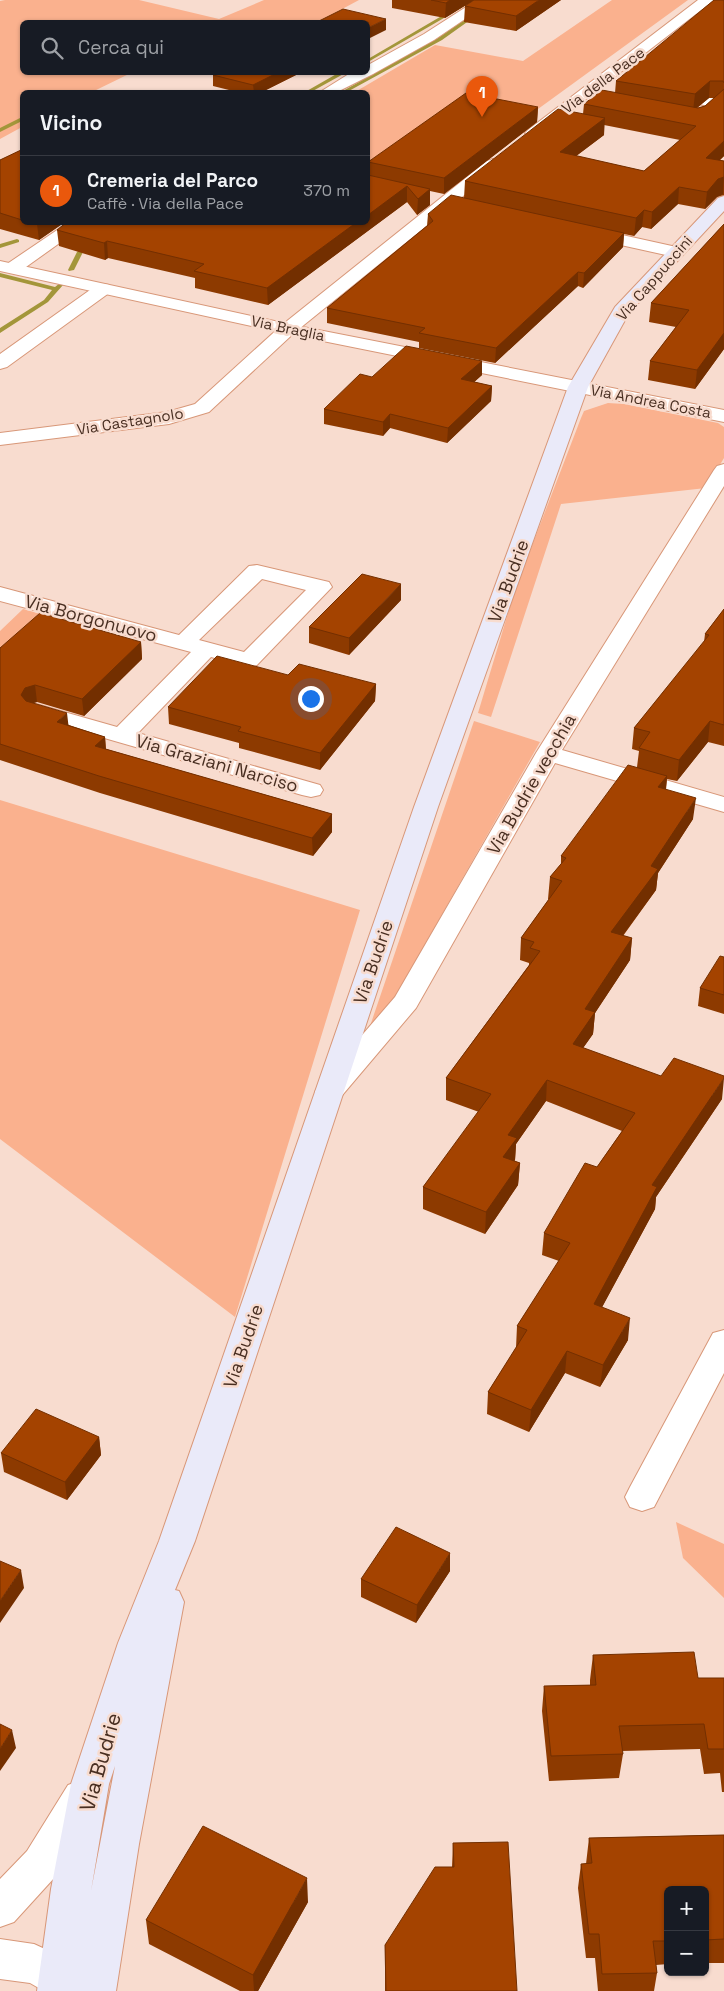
<!DOCTYPE html>
<html lang="it">
<head>
<meta charset="utf-8">
<style>
  :root { --surface:#171b24; --page:#20242c; --text:#f1f3f6; --muted:#9ea1a6; --line:#363941; --accent:#ea580c }
  body { margin:0; font-family:"Space Grotesk",sans-serif; background:var(--page); color:var(--text) }
  .controls { position:absolute; right:15px; bottom:15px; display:grid; overflow:hidden; border-radius:8px; box-shadow:0 1px 4px #0004 }
  .controls button { width:45px; height:45px; display:grid; place-items:center; padding:0; border:0; border-bottom:1px solid var(--line); background:var(--surface); color:var(--text); font:25px sans-serif }
  .you { position:absolute; left:310px; top:698px; width:18px; height:18px; margin:-12px; border:4px solid #fff; border-radius:50%; background:#1a73e8; box-shadow:0 0 0 8px #1a73e833 }
  .badge { display:grid; place-items:center; width:32px; height:32px; border-radius:50%; background:var(--accent); color:#fff; font-size:16px; font-weight:700 }
  .pin { position:absolute; translate:-50% -41px; filter:drop-shadow(0 1px 2px #0008) }
  .pin::after { content:''; position:absolute; top:26px; width:18px; height:15px; background:inherit; clip-path:polygon(0 0,100% 0,50% 100%) }
  .list { margin:0; padding:0; list-style:none }
  h2 { display:flex; justify-content:space-between; align-items:center; height:65px; margin:0; padding:0 20px; font-size:21px }
  h2 small { font-size:16px; font-weight:400; color:var(--muted) }
  .list li { display:grid; grid-template-columns:32px 1fr auto; gap:15px; align-items:center; box-sizing:border-box; height:70px; padding:0 20px; border-top:1px solid var(--line) }
  .list b { display:block; font-size:19px; white-space:nowrap }
  .list p { margin:0; font-size:16px; white-space:nowrap; color:var(--muted) }
  .list em { font-size:16px; font-style:normal; color:var(--muted) }
  .icon { flex:none; width:28px; height:28px; fill:none; stroke:currentColor; stroke-width:2; stroke-linecap:round; stroke-linejoin:round }
  .map { position:relative; flex:none; width:724px; height:1991px; overflow:hidden }
  .search { position:absolute; background:var(--surface); box-shadow:0 1px 4px #0004; left:20px; top:20px; width:350px; height:55px; display:flex; align-items:center; gap:12px; box-sizing:border-box; padding:0 18px; border-radius:8px; color:var(--muted); font-size:19px }
  .panel { position:absolute; background:var(--surface); box-shadow:0 1px 4px #0004; left:20px; top:90px; width:350px; height:135px; border-radius:8px }
  .map>svg:first-child { display:block }
  .green { fill:#fab18e }
  .lines { fill:none; stroke-linecap:round; stroke-linejoin:round }
  .stream { fill:#a3963a; fill-rule:evenodd }
  .minor-casing { stroke:#d89778; stroke-width:2 }
  .tertiary-casing { stroke:#d89778; stroke-width:2 }
  .secondary-casing { stroke:#d89778; stroke-width:2 }
  .minor { fill:#fff; fill-rule:evenodd }
  .tertiary { fill:#fff; fill-rule:evenodd }
  .secondary { fill:#eaeaf9; fill-rule:evenodd }
  .wall { fill:#8d3a00; fill-rule:evenodd }
  .shaded-wall { fill:#732f00 }
  .building { fill:#a44300; stroke:#732f00 }
  .labels { text-anchor:middle; dominant-baseline:central; stroke-width:5; stroke-linejoin:round; paint-order:stroke }
  .far-street-label { font-size:15px; fill:#482e21; stroke:#f8dccf }
  .street-label { font-size:18px; fill:#482e21; stroke:#f8dccf }
  .near-street-label { font-size:21px; fill:#482e21; stroke:#f8dccf }
</style>
</head>
<body>
<div class="map">
<svg width="724" height="1991" viewBox="0 0 724 1991">
  <rect width="100%" height="100%" fill="#f8dccf"/>
  <path class="green" d="M5,0h134l80,19 45,-19h95l-41,22h-296v50l109,1 -39,19h-70v35l-22,12v-138z
    M612,0h76l-161,117 -159,45v-36l2,-2 -2,-1v-31h-13l80,-47 88,16z
    M608,403l16,1 94,19 6,4v31l-18,30 -145,16 -70,213 -13,-4 37,-123 66,-172 3,-7z
    M23,609l21,6 -44,41v-25z
    M474,721l66,21 -137,241 -12,21 -23,28z
    M0,800l360,110 -125,407 -235,-178z
    M676,1522l48,22v54l-41,-40z"/>
  <g class="lines">
    <path class="stream" d="M469,0h6l-107,62v-3z
      M493,0h5l-56,40 -95,52h-6l97,-54z
      M340,72h7l-36,20h-6z
      M22,117v4l-22,11v-4z
      M17,239l2,1v2l-19,6v-4z
      M80,250l3,2 -9,18 -5,1 -1,-1 9,-18z
      M0,273l55,14 5,-4 3,2 -15,17 -48,31v-5l44,-28 8,-10 -52,-13z"/>
    <g class="minor-casing">
      <path id="minor" d="M477,0h16l-59,40 -61,34 -36,18h-17l32,-20h16v-7l56,-31z
        M698,0h16l-176,136h-10l-3,-3 3,-3z
        M669,90l55,9v10l-60,-12 -2,-3z
        M493,159l8,5 -2,3 -205,166 -85,79 -40,12 -169,21v-12l167,-21 28,-8 87,-79 205,-164z
        M69,222h20l-70,50h-12l-3,-4 3,-4z
        M586,227l95,21 3,4 -3,4 -6,1 -95,-21 -2,-4 2,-4z
        M103,284l6,1 3,4 -3,4 -102,74 -7,2v-15l97,-69z
        M724,464v22l-162,264 162,47v15l-169,-49 -139,245 -77,91 -10,3 -10,-3 -4,-7 4,-7 76,-88 141,-244 178,-283 3,-4z
        M257,565l72,17 3,5 -75,78 -8,2 -38,-10 -73,76 182,52 3,5 -3,5 -9,2 -9,-2 -274,-79 -4,-5 4,-5 8,-2 81,23 74,-75 -191,-51v-14l179,48 70,-69zM262,579l44,11 -62,62 -45,-12z
        M724,1330v43l-70,134 -12,4 -12,-4 -5,-10 5,-10 83,-154z
        M82,1780l14,5 5,13 -46,79 -41,45 -14,5v-48l27,-28 41,-66z
        M0,1939l34,5 39,18 15,29h-44l-14,-8 -30,-4z"/>
    </g>
    <g class="tertiary-casing">
      <path id="tertiary" d="M0,261l288,63 436,86v12l-436,-88 -288,-63z"/>
    </g>
    <g class="secondary-casing">
      <path id="secondary" d="M724,196v15l-95,102 -41,74 -150,420 -243,734 -20,49 4,1 5,11 -45,242 -23,147h-79l14,-102 20,-105 47,-141 41,-102 255,-734 154,-420 47,-80 103,-109zM115,1766l-24,125 18,-107z"/>
    </g>
    <use href="#minor" class="minor"/>
    <use href="#tertiary" class="tertiary"/>
    <use href="#secondary" class="secondary"/>
  </g>
  <path class="wall" d="M392,0h82l-29,18 -53,-10z
    M561,0l-45,31 -52,-9 1,-16z
    M724,0v156l-4,4 4,1v34l-7,2 -12,12 -27,-5 -27,25 -9,-2 -8,9 -10,-2 -1,13 -40,41 -5,-2 -83,77 -76,-15v-6l-92,-19v-15l100,-82 1,-12 36,-16 1,-17 118,-67 1,-10 31,-11 1,-12zM709,98h5l-9,8 -8,2zM604,125l76,15 -36,31 -68,-15 28,-21z
    M302,72l-40,20h-25l-24,-6v-11z
    M538,107l-1,15 -93,72 -14,-3v14l-13,10 -10,-13 -139,103 -73,-17v-10l-87,-20 -3,2 -46,-14 -2,-16 311,-8v-61z
    M22,150v72h43l-26,18 -39,-11v-69z
    M724,224v125l-29,40 -47,-9 2,-19 26,-34 -27,-5 2,-19z
    M482,361v14l-8,7 18,4 -1,15 -44,42 -57,-15 -7,8 -59,-12v-15l48,-32z
    M401,600l-52,55 -40,-12v-16z
    M724,609v137l-16,-4 -31,39 -10,-2 -1,11 27,29 -35,54 -2,17 -33,46 9,2 -2,22 -35,53 -2,21 -10,14 139,51 -66,98 -1,12 -53,98 26,33 -28,47 -35,-14 -36,59 -42,-18 1,-22 28,-44 1,-22 42,-65 -17,-6 2,-22 53,-66 25,-36 -76,-30 -30,43 -1,16 -1,1 6,2 -2,22 -33,49 -62,-25v-22l56,-75 -33,-12v-22l83,-113v-2l-9,-3 1,-22 28,-39h-1l2,-22 11,-13v-8l76,-89 2,-16 -7,-2 2,-21 70,-86 1,-8z
    M141,642l1,17 -58,57 -47,-14 -4,1 36,22 36,12 1,12 226,65v18l-19,24 -213,-63 -100,-33v-112z
    M288,675l88,9 -1,17 -55,69 -81,-22v-5l-70,-19 -1,-17z
    M724,957v57l-26,-8 2,-18z
    M99,1437l2,18 -34,45 -63,-28 -3,-19z
    M450,1571l-34,52 -55,-26v-18z
    M593,1655l105,23h26v114h-2l-2,-19 -16,1 -4,-25 -78,2 1,3 -4,24 -70,3 -7,-70 2,-25 46,-1v-5z
    M724,1835v128h-19v-73h-37v74l-12,1 1,8 -3,18h-56l-3,-33h-9l-8,-70 3,-24h5l3,-26z
    M453,1843l64,148h-132v-46l67,-78z
    M308,1902l-50,89h-18l-91,-47 -3,-24z"/>
  <path class="shaded-wall" d="M450,0h24l-29,18 1,-15z
    M539,0h22l-45,31v-15z
    M386,19v11l-18,9v-11z
    M279,72h23l-40,20h-8l-1,-7z
    M710,81l-1,17 -16,13 2,-17z
    M538,107l-1,15 -93,72v-16z
    M605,118l-1,17 -45,34 1,-17z
    M724,141v15l-20,19 2,-17z
    M724,177l-1,17 -6,3 -12,12 2,-17 11,-13z
    M407,186v16l-139,103 -1,-17 90,-66h11v-7z
    M679,187l-1,17 -27,25 1,-17z
    M430,189v16l-13,10 1,-16z
    M644,210l-2,17 -8,9 2,-18z
    M39,222h26l-26,18 -2,-16z
    M624,233l-1,14 -40,41 1,-15z
    M107,241l1,17 -3,2 -1,-17z
    M578,272v14l-83,77 1,-15z
    M724,333v16l-29,40 2,-19z
    M482,361v14l-21,19v-15z
    M492,386l-1,15 -44,42 1,-15z
    M390,414v14l-7,8v-14z
    M401,584v16l-52,55v-17z
    M141,642l1,17 -58,57 -2,-17z
    M376,684l-1,17 -55,69v-17z
    M35,685l2,17 -10,3 -6,-10 4,-7z
    M67,713l2,17 -12,-8z
    M710,721l-2,21 -31,39 2,-21z
    M105,737l1,17 -11,-8z
    M667,776l-2,21 -7,-10z
    M696,798l-3,21 -35,54 -2,17 -47,64 2,-22 40,-66z
    M332,814v18l-19,24 -1,-18z
    M632,938l-2,22 -35,53 -2,21 -22,31 2,-21 12,-35z
    M724,1078l-2,21 -66,98 -1,12 -63,117 2,-22 58,-119z
    M547,1080l-1,21 -30,43 -1,16 -13,19 1,-22 5,-22z
    M520,1163l-2,22 -33,49 1,-22z
    M630,1318l-2,22 -28,47 3,-22z
    M567,1351l-2,22 -36,59 2,-22z
    M99,1437l2,18 -34,45 -2,-18z
    M450,1553v18l-34,52 1,-18z
    M21,1570l3,18 -24,35v-22z
    M12,1730l4,18 -16,23v-22z
    M307,1878l1,24 -50,89h-4l-1,-16z"/>
  <path class="building" d="M431,0h19l-4,3z
    M474,0h65l-23,16 -51,-10z
    M714,0h10v83l-1,-2h-13l-15,13 -79,-13z
    M343,9l43,10 -18,9v-6h-51z
    M218,72h61l-26,13 -40,-10z
    M724,89v52l-18,17 18,3v16l-6,2 -11,13 -28,-5 -27,25 -8,-2 -8,8 -171,-37 93,-72 47,9 -45,34 84,19 52,-45 -112,-22 18,-14 96,18 7,-2z
    M466,93l72,14 -94,71 -76,-16z
    M21,150h1v70l-22,-7v-53z
    M368,173v2l62,14 -12,10 -11,-13 -39,29z
    M451,195l173,38 -40,40 -6,-1 -82,76 -77,-15 6,-5 -98,-20 106,-87 -5,-7z
    M67,222h290l-90,66 -73,-17 10,-7 -97,-23 -3,2 -47,-13z
    M724,224v109l-27,37 -47,-9 39,-51 -38,-7z
    M406,346l76,15 -21,18 31,7 -44,42 -58,-14 -7,8 -59,-13 36,-35 12,3z
    M362,574l39,10 -52,54 -40,-11z
    M724,609v116l-14,-4 -31,39 -40,-12 11,-16 -16,-4 75,-93 -4,-1z
    M40,613l101,29 -59,57 -47,-14 -10,3 -4,7 5,6 41,12 -10,9 48,15 -10,9 237,68 -20,24 -213,-62 -99,-32v-96z
    M217,656l71,19 11,-11 77,20 -56,69 -82,-22 3,-4 -73,-20z
    M628,765l39,11 -9,11 38,11 -45,68 7,3 -47,63 21,6 -47,71 10,3 -22,32 88,32 13,-18 50,18v2l-72,107 5,2 -63,117 36,14 -27,47 -36,-14 -36,59 -43,-18 39,-62 -10,-4 53,-83 -26,-10 41,-70 12,4 38,-54 -88,-33 -39,55 9,3 -14,19 17,6 -34,49 -63,-25 68,-93 -45,-16 94,-127 -10,-3 4,-6 -13,-4 41,-57 -12,-4 16,-19 -5,-2z
    M720,956l4,1v38l-24,-7z
    M36,1409l63,28 -34,45 -64,-29z
    M396,1527l54,26 -33,52 -56,-26z
    M0,1561l21,9 -21,31z
    M694,1652l4,26h26v71h-16l-4,-25 -85,2 4,28 -72,2 -7,-70 52,-1 -3,-30z
    M0,1724l12,6 -12,19z
    M203,1826l104,52 -54,97 -107,-55z
    M724,1835v104l-19,1v-50h-37v51h-15l4,32 -55,1 -3,-40h-10l-8,-70 11,-1 -3,-25z
    M508,1842l9,149h-131l-1,-46 50,-78h19l-1,-24z"/>
  <g class="labels">
    <g class="far-street-label">
      <text transform="translate(603 80) rotate(-37)">Via della Pace</text>
      <text transform="translate(654 278) rotate(-49)">Via Cappuccini</text>
      <text transform="translate(288 328) rotate(12)">Via Braglia</text>
      <text transform="translate(651 401) rotate(11)">Via Andrea Costa</text>
      <text transform="translate(130 421) rotate(-9)">Via Castagnolo</text>
    </g>
    <g class="street-label">
      <text transform="translate(508 581) rotate(-70)">Via Budrie</text>
      <text transform="translate(91 618) rotate(15)">Via Borgonuovo</text>
      <text transform="translate(217 763) rotate(16)">Via Graziani Narciso</text>
      <text transform="translate(531 784) rotate(-60)">Via Budrie vecchia</text>
      <text transform="translate(373 962) rotate(-71)">Via Budrie</text>
      <text transform="translate(243 1346) rotate(-71)">Via Budrie</text>
    </g>
    <g class="near-street-label">
      <text transform="translate(100 1762) rotate(-74)">Via Budrie</text>
    </g>
  </g>
</svg>
<div class="controls">
<button>+</button>
<button>−</button>
</div>
<div class="you"></div>
<div class="pin badge" style="left:482px;top:117px">1</div>
<div class="search"><svg class="icon" aria-label="search" viewBox="0 0 24 24"><circle cx="10" cy="10" r="6"/><path d="M15 15l6 6"/></svg>Cerca qui</div>
<section class="panel">
<h2>Vicino<small></small></h2>
<ul class="list">
<li><span class="badge">1</span><div><b>Cremeria del Parco</b><p>Caffè · Via della Pace</p></div><em>370 m</em></li>
</ul>
</section>
</div>
</body>
</html>
